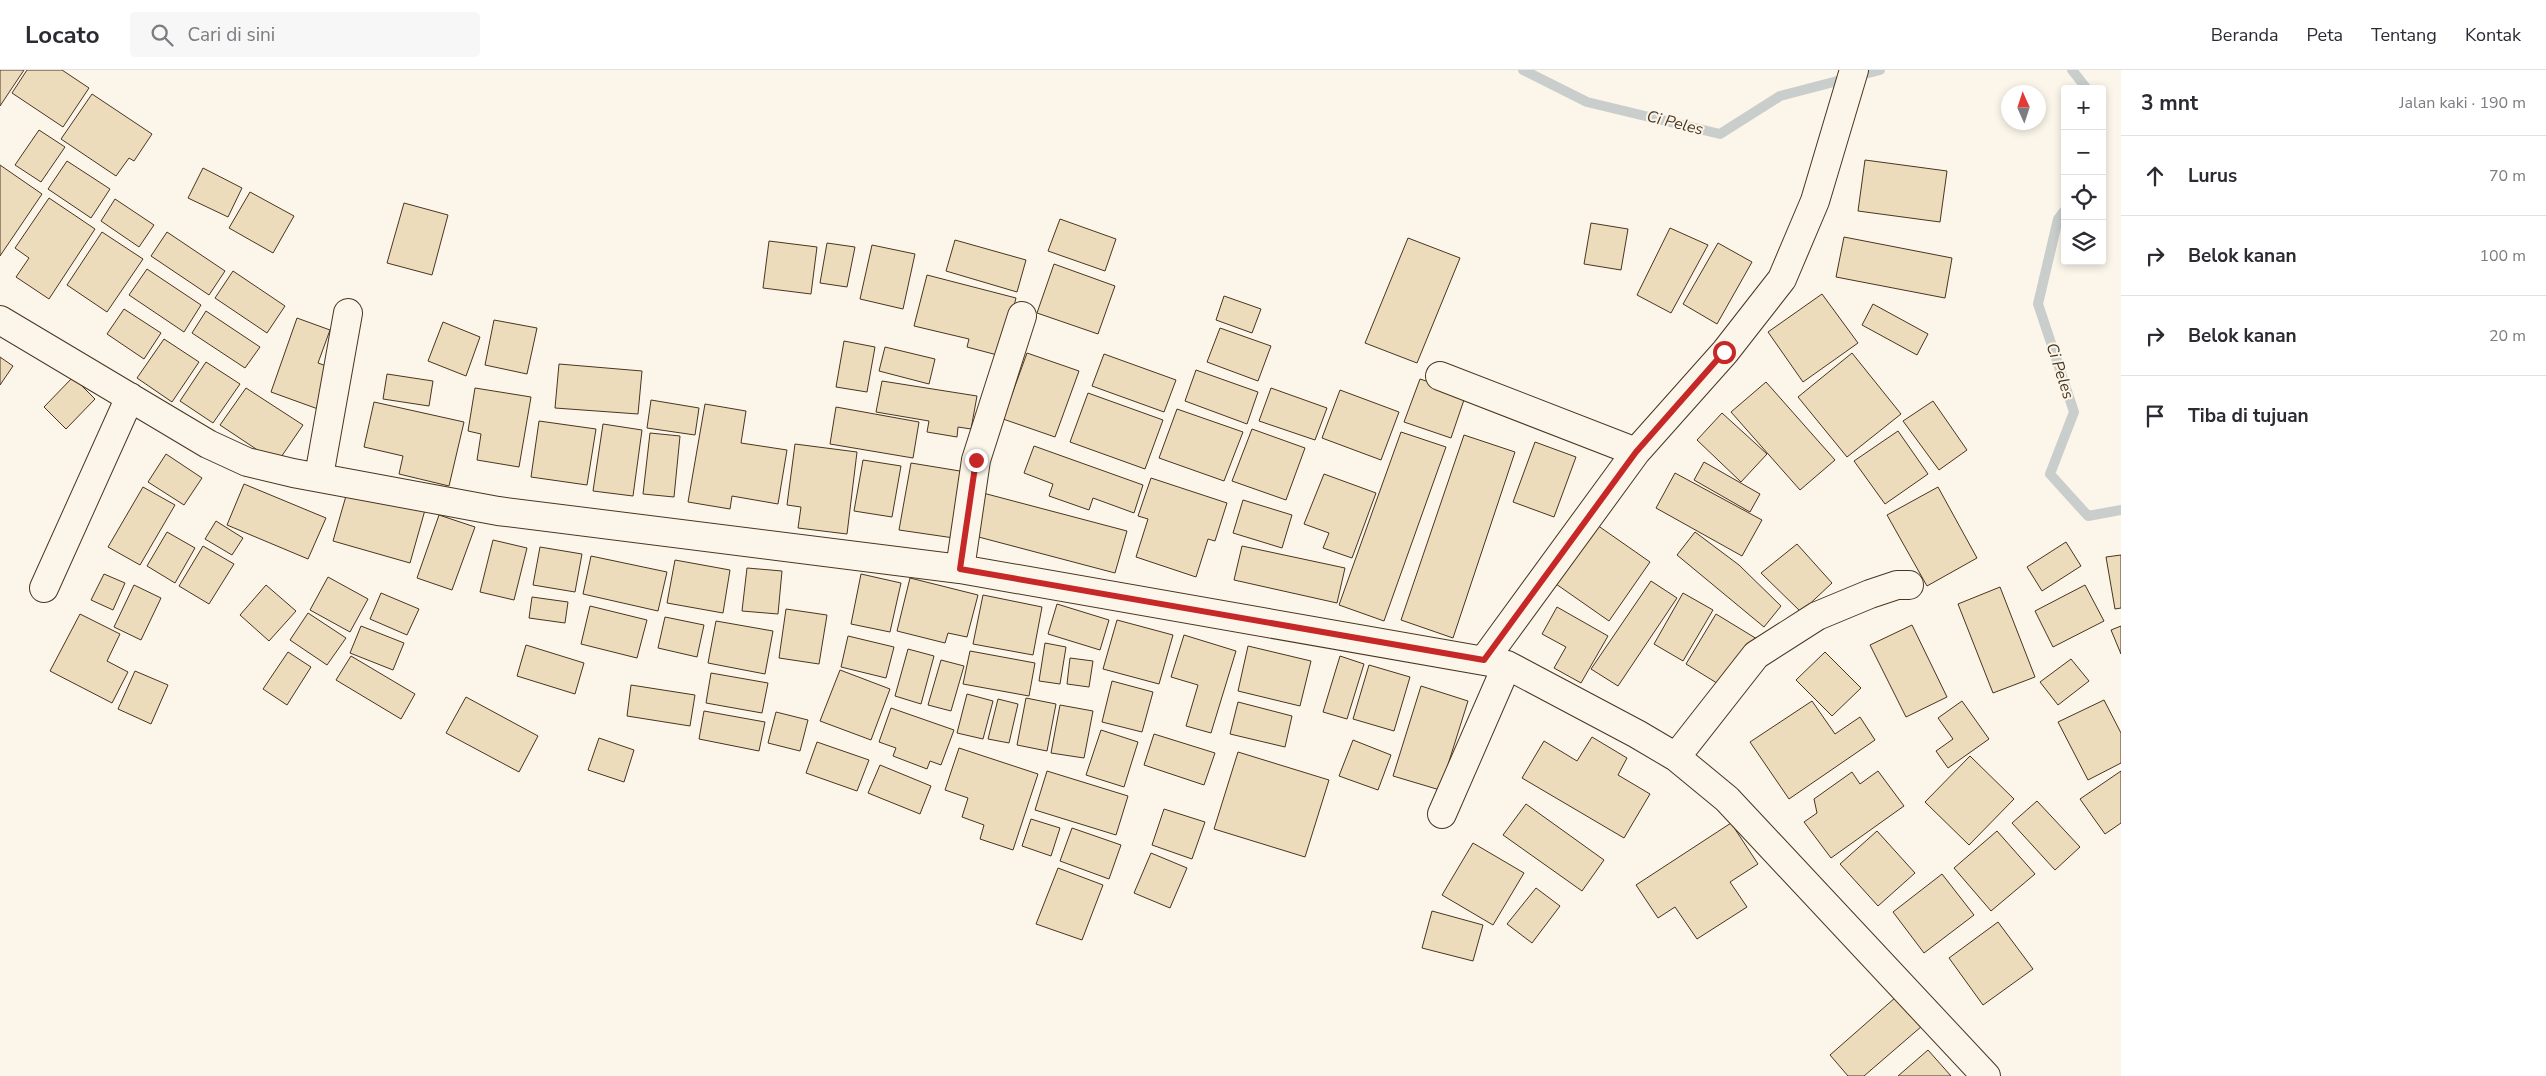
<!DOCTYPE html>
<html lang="id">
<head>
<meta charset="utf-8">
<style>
  :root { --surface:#fff; --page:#f7f7f7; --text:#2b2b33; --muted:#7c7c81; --line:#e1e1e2 }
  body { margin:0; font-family:"Nunito Sans",sans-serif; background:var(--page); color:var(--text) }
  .controls { position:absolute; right:15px; top:15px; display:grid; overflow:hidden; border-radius:5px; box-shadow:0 2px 8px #0003 }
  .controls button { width:45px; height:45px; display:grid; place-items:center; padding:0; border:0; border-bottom:1px solid var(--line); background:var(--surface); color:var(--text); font:25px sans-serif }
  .compass { position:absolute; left:2001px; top:15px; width:45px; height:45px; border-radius:50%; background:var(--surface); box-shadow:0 2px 8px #0003; rotate:357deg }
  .stop { position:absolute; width:15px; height:15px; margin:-11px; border:4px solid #c62828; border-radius:50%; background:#fff }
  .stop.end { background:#c62828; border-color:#fff; box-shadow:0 1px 5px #0008 }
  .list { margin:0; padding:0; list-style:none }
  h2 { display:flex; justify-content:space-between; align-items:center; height:65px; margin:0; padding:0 20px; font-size:21px }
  h2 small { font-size:16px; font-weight:400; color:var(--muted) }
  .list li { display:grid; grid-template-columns:32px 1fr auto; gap:15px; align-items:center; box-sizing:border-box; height:80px; padding:0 20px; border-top:1px solid var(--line) }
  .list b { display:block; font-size:19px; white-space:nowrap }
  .list em { font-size:16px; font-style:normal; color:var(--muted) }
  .icon { flex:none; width:28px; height:28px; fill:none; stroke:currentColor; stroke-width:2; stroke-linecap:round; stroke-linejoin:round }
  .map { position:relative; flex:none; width:2121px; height:1006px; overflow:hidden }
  header { display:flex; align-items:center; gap:30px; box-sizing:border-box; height:70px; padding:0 25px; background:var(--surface); border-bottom:1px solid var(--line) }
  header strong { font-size:24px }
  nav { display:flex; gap:28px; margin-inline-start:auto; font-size:18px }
  .search { width:350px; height:45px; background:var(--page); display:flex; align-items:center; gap:12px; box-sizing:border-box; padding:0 18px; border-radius:5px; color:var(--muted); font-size:19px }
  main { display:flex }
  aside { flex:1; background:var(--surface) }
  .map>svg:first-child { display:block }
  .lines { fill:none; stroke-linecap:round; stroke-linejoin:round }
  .stream { stroke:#c9cecd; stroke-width:10 }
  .building { fill:#ecdcbc; stroke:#4a3520 }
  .minor-casing { stroke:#4a3520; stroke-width:30 }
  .minor { stroke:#fbf6e9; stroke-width:28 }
  .route { stroke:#c62828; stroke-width:6 }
  .labels { text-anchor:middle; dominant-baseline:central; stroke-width:4; stroke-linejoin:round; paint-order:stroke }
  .water-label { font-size:16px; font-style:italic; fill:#4a3520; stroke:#fbf6e9 }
</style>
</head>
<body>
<header>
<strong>Locato</strong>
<div class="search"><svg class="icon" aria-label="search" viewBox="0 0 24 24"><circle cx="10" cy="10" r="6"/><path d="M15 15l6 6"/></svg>Cari di sini</div>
<nav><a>Beranda</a><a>Peta</a><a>Tentang</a><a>Kontak</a></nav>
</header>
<main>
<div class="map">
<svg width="2121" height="1006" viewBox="0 0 2121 1006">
  <rect width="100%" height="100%" fill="#fbf6e9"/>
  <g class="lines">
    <path class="stream" d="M1523,0l64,32 133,32 60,-38 100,-26
      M2072,0l15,19
      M2065,140l-7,9 -20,85 36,108 -24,62 38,42 33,-6"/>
  </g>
  <path class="building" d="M0,0h24l-24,36z
    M27,0h35l27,18 -26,39 -51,-34z
    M92,24l60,40 -18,27 -5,-3 -13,18 -55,-37z
    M39,60l26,17 -24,35 -26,-17z
    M1865,90l82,11 -7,51 -82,-11z
    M67,91l43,28 -19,29 -43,-29z
    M0,95l42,29 -42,62z
    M203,98l39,20 -14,29 -40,-19z
    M250,122l44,24 -21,37 -44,-25z
    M49,128l46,31 -46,70 -33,-22 13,-19 -14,-10z
    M115,129l39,26 -15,22 -38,-26z
    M404,133l44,12 -16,60 -45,-12z
    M1060,149l56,20 -11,32 -57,-20z
    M1591,153l37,6 -7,41 -37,-6z
    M1670,158l38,17 -37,68 -34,-18z
    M102,162l41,27 -36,53 -40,-27z
    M167,162l58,39 -16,24 -58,-39z
    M1844,167l108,21 -7,40 -109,-21z
    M1408,168l52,20 -43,105 -52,-20z
    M955,170l71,20 -9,32 -71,-21z
    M769,171l48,6 -6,47 -48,-6z
    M827,173l28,4 -8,40 -27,-4z
    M1718,173l34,19 -35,62 -34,-20z
    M872,175l43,9 -12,55 -43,-10z
    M1054,194l61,22 -17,48 -61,-21z
    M147,199l54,36 -17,27 -55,-37z
    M233,201l52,35 -18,27 -52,-35z
    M927,205l89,23 -15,58 -34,-9 2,-8 -55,-13z
    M1822,224l36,49 -55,39 -35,-50z
    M1224,226l37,13 -9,24 -36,-13z
    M1873,234l55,30 -11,21 -55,-30z
    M124,239l37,24 -17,26 -37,-25z
    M206,241l54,36 -15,21 -53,-35z
    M297,248l33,12 -12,33 14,5 -14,41 -47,-17z
    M494,250l43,8 -10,46 -42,-9z
    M443,252l37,15 -14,39 -38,-15z
    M1220,258l51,18 -13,35 -51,-19z
    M164,269l35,23 -27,40 -35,-24z
    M844,271l31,6 -8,45 -31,-5z
    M885,277l50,12 -6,25 -50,-13z
    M1027,283l52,18 -24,66 -52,-18z
    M1852,283l49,61 -54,43 -49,-60z
    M1104,284l72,26 -12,32 -72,-26z
    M0,287l13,9 -13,19z
    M206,292l34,22 -27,39 -33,-22z
    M559,294l83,7 -4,43 -83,-6z
    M1196,300l62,22 -11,32 -62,-23z
    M387,304l46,7 -4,25 -46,-7z
    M73,307l22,22 -29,30 -22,-22z
    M1420,309l46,15 -15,44 -47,-16z
    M882,311l95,15 -6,33 -13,-2 -1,10 -30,-5 2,-11 -53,-9z
    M1766,312l69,78 -35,30 -69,-78z
    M246,318l57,37 -26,38 -57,-38z
    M475,318l56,9 -12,70 -42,-7 4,-26 -13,-3z
    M1271,318l56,20 -12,32 -56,-19z
    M1340,320l59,22 -18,48 -59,-22z
    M1088,323l75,27 -18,49 -75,-27z
    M651,330l48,8 -4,27 -48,-7z
    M1933,331l34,49 -28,20 -36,-49z
    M374,332l90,20 -15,64 -50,-12 4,-18 -39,-9z
    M705,334l41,7 -5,32 46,7 -9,54 -46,-8 -2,13 -42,-7z
    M836,337l83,15 -6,36 -83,-14z
    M1177,339l66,23 -19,49 -65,-23z
    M1722,343l45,41 -26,28 -44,-42z
    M539,351l57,8 -9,56 -56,-8z
    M603,354l39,6 -9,66 -40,-5z
    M1252,359l53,19 -19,52 -54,-19z
    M1898,361l30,43 -43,30 -31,-43z
    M1401,362l45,15 -62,174 -45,-16z
    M650,363l30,3 -6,61 -31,-3z
    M1464,365l51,17 -62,186 -52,-18z
    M1535,372l41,15 -22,60 -41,-15z
    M795,374l62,8 -10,82 -49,-6 3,-21 -14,-2z
    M1034,376l109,39 -9,28 -41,-15 -4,12 -40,-14 4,-12 -29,-11z
    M166,384l36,24 -18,27 -36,-23z
    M863,390l38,6 -9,51 -38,-6z
    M1704,392l56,32 -10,18 -56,-32z
    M911,393l55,9 -12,66 -55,-8z
    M1675,403l87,47 -20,36 -86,-48z
    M1324,404l52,19 -24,65 -29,-10 6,-15 -25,-9z
    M1151,408l76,25 -12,38 -7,-2 -12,38 -60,-20 12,-38 -10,-3z
    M244,414l82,34 -18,41 -81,-34z
    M143,417l32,18 -35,60 -32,-18z
    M1938,417l39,71 -50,28 -40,-71z
    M348,419l77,21 -15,53 -77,-22z
    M983,423l144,38 -12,42 -144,-38z
    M1243,430l49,15 -10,33 -49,-15z
    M439,445l36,12 -23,63 -35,-12z
    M216,451l27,17 -11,17 -27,-16z
    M1597,455l53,37 -41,59 -53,-37z
    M167,462l28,16 -20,35 -28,-17z
    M1695,462l44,33 42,41 -17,21 -87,-72z
    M493,470l34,8 -13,52 -34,-8z
    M2066,472l15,24 -39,25 -15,-24z
    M1797,474l35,39 -31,29 -40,-39z
    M203,476l31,18 -25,40 -30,-18z
    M1242,476l103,22 -8,35 -103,-23z
    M540,477l42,7 -7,38 -42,-7z
    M2121,485v53l-6,1 -9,-52z
    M591,486l76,16 -9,39 -75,-17z
    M675,490l55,10 -7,43 -56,-10z
    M747,498l35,3 -4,43 -36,-3z
    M104,504l21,9 -12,27 -22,-10z
    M861,504l40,9 -11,49 -39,-8z
    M328,507l40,22 -18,33 -40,-22z
    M910,508l68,17 -11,42 -19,-4 -3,10 -48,-12z
    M1651,511l26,17 -59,88 -27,-17z
    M134,515l27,13 -20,42 -27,-13z
    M266,515l30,26 -27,30 -29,-26z
    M2085,515l19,36 -51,26 -18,-36z
    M2000,517l35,90 -42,16 -35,-89z
    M381,523l38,16 -12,26 -37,-16z
    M1683,523l30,17 -30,51 -29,-17z
    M983,525l59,12 -9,48 -60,-11z
    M532,527l36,5 -3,21 -36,-5z
    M1057,534l52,16 -9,30 -52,-16z
    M590,536l57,14 -10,38 -56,-14z
    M1557,537l51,29 -27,47 -27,-15 12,-21 -24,-13z
    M786,539l41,6 -8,49 -40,-6z
    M308,543l38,25 -19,27 -37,-25z
    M80,544l40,20 -13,27 21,11 -16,31 -62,-32z
    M1716,544l41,25 -37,46 -34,-21z
    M665,547l39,8 -7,32 -39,-9z
    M1117,550l56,15 -14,49 -56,-15z
    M716,551l57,10 -8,43 -57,-11z
    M1912,555l35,72 -41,20 -36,-72z
    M361,556l43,17 -11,27 -43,-17z
    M2121,556v28l-10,-24z
    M1184,565l52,16 -25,82 -25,-7 12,-41 -27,-8z
    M848,566l46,11 -8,31 -45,-11z
    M1045,573l21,4 -6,37 -21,-3z
    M526,575l58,18 -9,31 -58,-18z
    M1248,576l63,15 -11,45 -62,-15z
    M908,579l26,7 -13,48 -26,-8z
    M970,581l65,12 -6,33 -66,-12z
    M288,582l23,15 -24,38 -24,-16z
    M1825,582l36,36 -29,28 -36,-36z
    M351,586l64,38 -14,25 -65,-39z
    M1340,586l24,8 -17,55 -24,-7z
    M1070,588l23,3 -4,26 -22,-3z
    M2071,589l18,22 -31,24 -18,-23z
    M941,590l23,6 -13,45 -23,-6z
    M1369,595l41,12 -16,54 -41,-12z
    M840,600l50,19 -19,51 -51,-19z
    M135,601l33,14 -17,39 -33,-15z
    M711,603l57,10 -6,30 -56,-10z
    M1112,611l41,11 -11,40 -40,-10z
    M631,615l64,10 -5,31 -63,-10z
    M1421,616l47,15 -28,89 -47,-14z
    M967,624l26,7 -10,38 -26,-6z
    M466,627l72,39 -19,36 -73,-39z
    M1026,628l30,6 -9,47 -30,-6z
    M998,629l20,5 -9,39 -21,-4z
    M2104,630l17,33v30l-33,17 -30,-58z
    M1812,631l23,33 25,-17 15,23 -86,59 -39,-57z
    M1962,631l27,38 -41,29 -12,-17 17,-12 -15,-21z
    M1238,632l54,14 -7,31 -55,-13z
    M1060,635l33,6 -9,47 -33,-5z
    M891,638l63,22 -13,35 -11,-4 -3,8 -34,-13 3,-8 -17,-6z
    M704,641l61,11 -6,29 -60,-12z
    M776,642l32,8 -8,31 -32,-8z
    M1101,660l37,12 -14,45 -38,-12z
    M1154,664l61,19 -11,32 -60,-20z
    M1592,667l35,21 -9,17 32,19 -26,44 -102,-60 22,-37 33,20z
    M599,668l35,12 -10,32 -36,-12z
    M1353,670l38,15 -13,35 -39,-14z
    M817,672l52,18 -12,31 -51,-18z
    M959,678l79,26 -25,76 -33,-11 4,-14 -22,-8 6,-19 -23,-8z
    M1238,682l91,28 -24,77 -91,-28z
    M1970,686l44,43 -45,46 -44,-43z
    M880,695l51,21 -11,28 -52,-21z
    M1047,701l81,25 -12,39 -81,-25z
    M1878,701l26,35 -73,52 -27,-36 13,-9 -3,-14 38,-27 8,12z
    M2121,701v52l-16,11 -25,-35z
    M2037,731l43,46 -25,23 -43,-47z
    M1526,734l78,56 -22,31 -79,-56z
    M1164,739l41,13 -13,37 -40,-14z
    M1031,749l29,9 -9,28 -29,-10z
    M1731,753l27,41 -28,18 17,25 -50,32 -22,-32 -17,11 -22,-33z
    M1072,758l49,17 -12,34 -49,-18z
    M1877,761l38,42 -37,33 -38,-42z
    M1997,761l38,43 -44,37 -37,-43z
    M1473,773l51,30 -31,52 -51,-30z
    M1151,783l36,15 -17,40 -36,-15z
    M1058,798l45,17 -21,55 -46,-16z
    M1942,804l32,41 -50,38 -31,-41z
    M1536,818l24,18 -28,37 -25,-19z
    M1432,841l51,14 -10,36 -51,-13z
    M1998,852l35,47 -50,36 -34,-47z
    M1896,927l26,29 -58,50h-16l-18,-21z
    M1928,980l23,26h-53z"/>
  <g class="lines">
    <g class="minor-casing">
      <path id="minor" d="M0,250l208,124 39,18 46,11 205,38 462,58 547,96 130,69 39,23 51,42 259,277
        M1440,306l196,76
        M319,406l29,-163
        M960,499l16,-109 46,-144
        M44,518l86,-191
        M1484,590l152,-208 89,-100 57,-73 33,-78 39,-131
        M1676,687l80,-102 61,-39 53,-22 27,-9h12
        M1442,744l65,-149"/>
    </g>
    <use href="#minor" class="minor"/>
  </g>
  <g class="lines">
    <path class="route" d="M976,390l-16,109 524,91 152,-208 88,-100"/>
  </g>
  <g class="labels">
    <g class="water-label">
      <text transform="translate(1675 53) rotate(14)">Ci Peles</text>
      <text transform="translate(2060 301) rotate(72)">Ci Peles</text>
    </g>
  </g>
</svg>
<div class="controls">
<button>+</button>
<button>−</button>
<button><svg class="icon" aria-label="locate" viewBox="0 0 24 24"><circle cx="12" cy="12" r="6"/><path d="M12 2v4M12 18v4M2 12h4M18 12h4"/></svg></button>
<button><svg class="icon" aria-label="layers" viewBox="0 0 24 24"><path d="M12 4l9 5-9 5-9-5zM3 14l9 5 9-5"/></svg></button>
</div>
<svg class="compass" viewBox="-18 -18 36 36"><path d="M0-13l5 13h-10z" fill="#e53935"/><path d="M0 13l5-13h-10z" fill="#7c7c81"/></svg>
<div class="stop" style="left:1724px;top:282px"></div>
<div class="stop end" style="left:976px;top:390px"></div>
</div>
<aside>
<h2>3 mnt<small>Jalan kaki · 190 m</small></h2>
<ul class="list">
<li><svg class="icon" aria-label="ahead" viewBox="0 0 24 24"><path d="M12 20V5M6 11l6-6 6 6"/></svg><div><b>Lurus</b></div><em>70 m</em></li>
<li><svg class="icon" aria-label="right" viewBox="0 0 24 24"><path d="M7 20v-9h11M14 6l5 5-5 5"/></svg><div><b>Belok kanan</b></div><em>100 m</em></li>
<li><svg class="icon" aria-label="right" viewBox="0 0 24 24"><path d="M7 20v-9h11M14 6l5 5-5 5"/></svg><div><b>Belok kanan</b></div><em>20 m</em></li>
<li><svg class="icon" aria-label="arrive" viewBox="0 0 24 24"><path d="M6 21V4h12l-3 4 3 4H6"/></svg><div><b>Tiba di tujuan</b></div></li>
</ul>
</aside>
</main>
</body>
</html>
